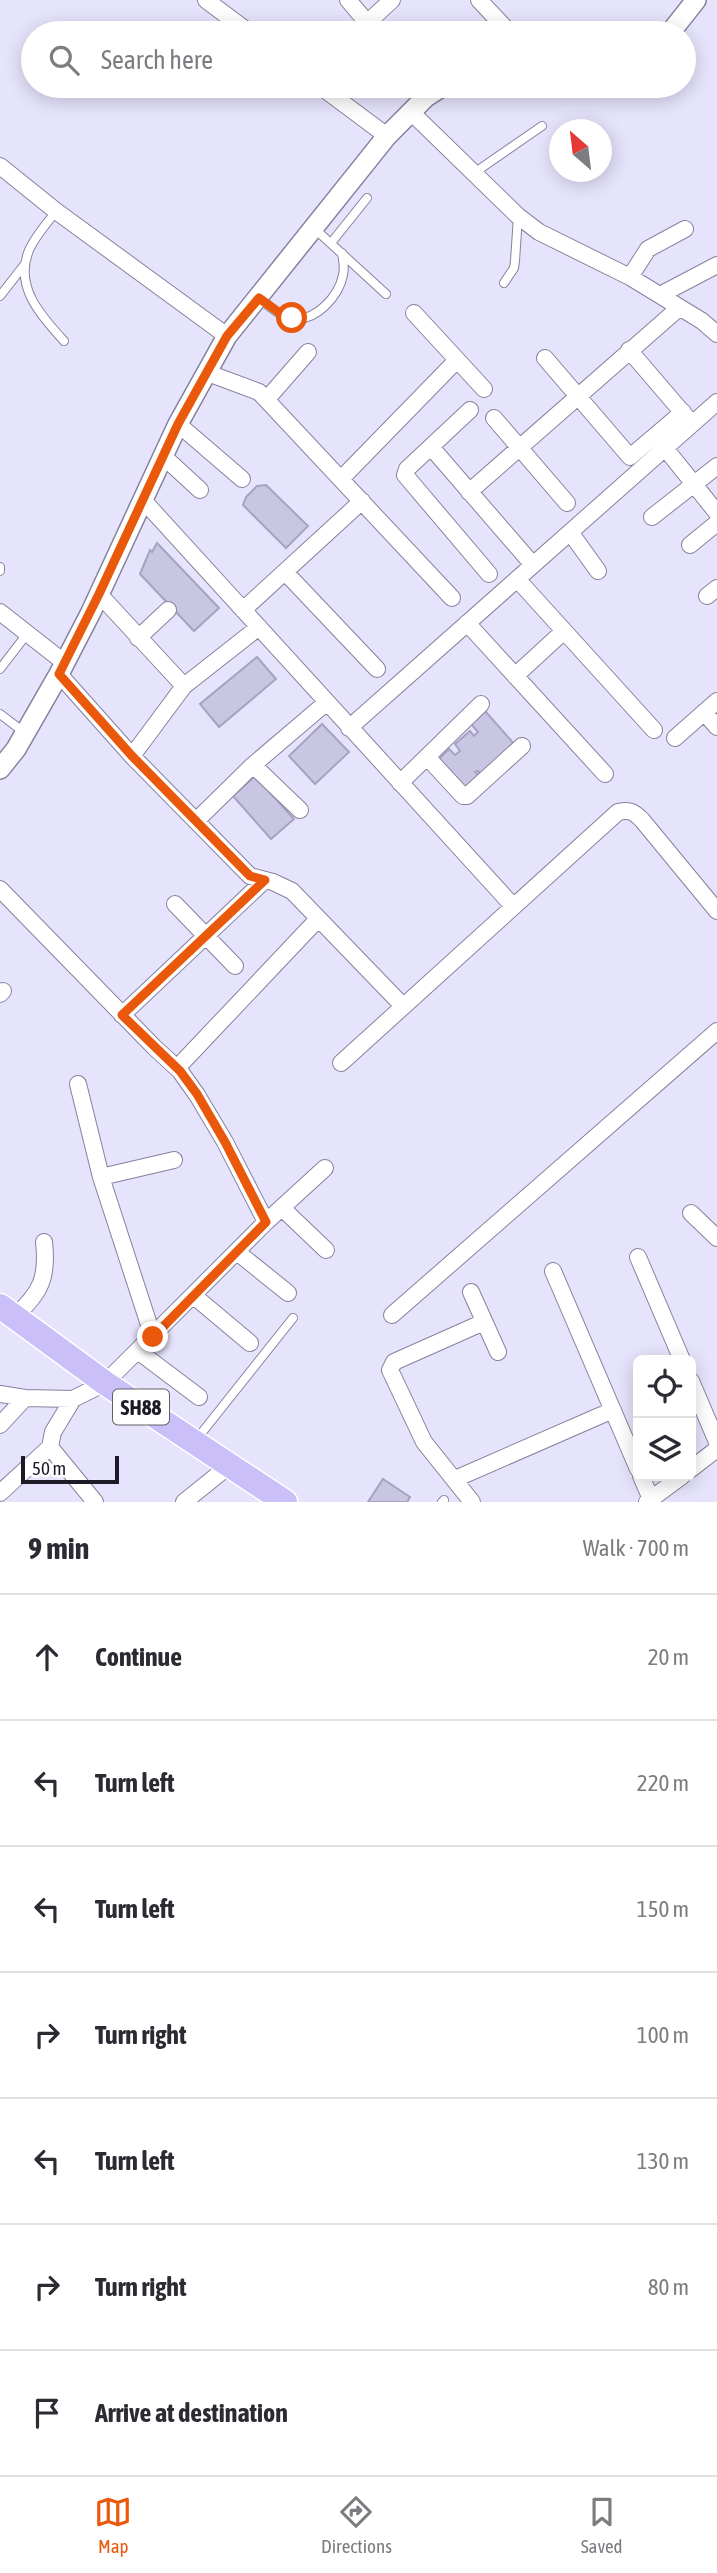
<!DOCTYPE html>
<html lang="en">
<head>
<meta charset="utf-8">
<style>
  :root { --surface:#fff; --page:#f2f2f3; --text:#2b2b33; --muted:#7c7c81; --line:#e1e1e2; --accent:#ea580c }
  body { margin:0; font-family:"Asap Condensed",sans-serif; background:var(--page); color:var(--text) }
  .controls { position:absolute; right:21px; bottom:21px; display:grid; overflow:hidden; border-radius:10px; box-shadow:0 4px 18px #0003 }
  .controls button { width:63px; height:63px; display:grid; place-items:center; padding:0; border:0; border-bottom:2px solid var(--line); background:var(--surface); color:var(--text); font:35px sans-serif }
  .compass { position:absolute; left:549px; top:119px; width:63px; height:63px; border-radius:50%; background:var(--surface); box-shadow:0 4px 18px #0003; rotate:332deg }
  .scale { position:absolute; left:21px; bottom:18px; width:98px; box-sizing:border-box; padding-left:7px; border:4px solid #1d1c26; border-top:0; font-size:19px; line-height:24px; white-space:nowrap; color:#1d1c26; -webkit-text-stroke:5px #fff; paint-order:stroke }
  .stop { position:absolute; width:21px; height:21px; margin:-16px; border:5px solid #ea580c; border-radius:50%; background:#fff }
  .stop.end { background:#ea580c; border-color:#fff; box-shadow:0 2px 7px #0008 }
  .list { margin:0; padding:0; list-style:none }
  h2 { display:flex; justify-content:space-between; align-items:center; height:91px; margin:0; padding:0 28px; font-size:30px }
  h2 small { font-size:23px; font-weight:400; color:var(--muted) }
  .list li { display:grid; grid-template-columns:46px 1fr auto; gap:21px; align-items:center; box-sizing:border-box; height:126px; padding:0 28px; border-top:2px solid var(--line) }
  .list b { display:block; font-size:26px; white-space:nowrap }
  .list em { font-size:23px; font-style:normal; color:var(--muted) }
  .icon { flex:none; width:38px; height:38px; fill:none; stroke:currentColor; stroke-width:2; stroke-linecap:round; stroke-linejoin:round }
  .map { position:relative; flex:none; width:717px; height:1502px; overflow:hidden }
  .search { position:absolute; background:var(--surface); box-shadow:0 4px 18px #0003; left:21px; right:21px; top:21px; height:77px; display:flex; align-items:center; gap:18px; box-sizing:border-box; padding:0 24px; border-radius:38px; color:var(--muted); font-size:26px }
  .sheet { height:973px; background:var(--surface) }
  nav { display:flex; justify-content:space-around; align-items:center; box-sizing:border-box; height:98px; border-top:2px solid var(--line); background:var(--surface); font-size:19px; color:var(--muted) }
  nav a { display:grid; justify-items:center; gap:4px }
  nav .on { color:var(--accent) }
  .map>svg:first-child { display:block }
  .building { fill:#c9c6e3; stroke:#a6a3c0; stroke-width:2 }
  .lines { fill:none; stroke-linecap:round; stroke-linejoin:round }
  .service-casing { stroke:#85829d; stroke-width:10 }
  .minor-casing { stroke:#85829d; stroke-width:18 }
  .tertiary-casing { stroke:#85829d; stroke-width:22 }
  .primary-casing { stroke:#fff; stroke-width:27 }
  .service { stroke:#fff; stroke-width:8 }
  .minor { stroke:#fff; stroke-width:16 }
  .tertiary { stroke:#fff; stroke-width:19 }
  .primary { stroke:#cabff9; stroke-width:24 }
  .route { stroke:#ea580c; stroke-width:9 }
  .labels { text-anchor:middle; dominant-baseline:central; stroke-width:5; stroke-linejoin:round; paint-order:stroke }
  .shield { fill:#fff; stroke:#616067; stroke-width:2 }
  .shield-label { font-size:21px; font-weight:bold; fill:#1d1c26 }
</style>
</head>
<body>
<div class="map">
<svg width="717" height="1502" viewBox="0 0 717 1502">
  <rect width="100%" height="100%" fill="#e6e4fc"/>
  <path class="building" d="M266,485l42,41 -22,22 -43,-43 3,-8 11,-11z
    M157,543l62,65 -25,23 -54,-57 10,-24 2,2z
    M257,657l19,22 -57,48 -19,-23z
    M485,711l30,34 -30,34 -7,-8 -3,1 4,4 -14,13 -27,-29 11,-11 6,6 5,-4 -5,-7 15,-13 4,5 4,-4 -7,-8z
    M322,724l27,28 -34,32 -26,-28z
    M255,776l39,43 -23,20 -38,-43z
    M383,1479l27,18 -3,5h-39z"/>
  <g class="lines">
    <g class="service-casing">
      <path id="service" d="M474,173l68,-47
        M56,211c-9,13 -23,27 -28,42 -13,35 14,64 36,88
        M315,229l71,65
        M331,243l36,-45
        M504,283l10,-15 1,-7 3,-45
        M0,296l25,-32
        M259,298c10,8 20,18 33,20 23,5 47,-22 51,-43 2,-8 0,-14 -1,-22
        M0,571v-4
        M0,669l27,-35
        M0,714l25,19
        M196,1440l97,-122
        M442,1502l2,-2"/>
    </g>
    <g class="minor-casing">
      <path id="minor" d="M206,0l44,33
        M348,0l28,33
        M479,0l31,33
        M367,23l25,-23
        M320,86l67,50
        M411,112l107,104 21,16 91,45 72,44 15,13
        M0,166l56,45 171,125
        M630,277l18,-28 37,-20
        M660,295l57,-30
        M414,313l70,76
        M629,350l60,70
        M545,358l85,99 53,-45
        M208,373l51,19 193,206
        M267,399l41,-47
        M470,410l-63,59 -2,6 84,99
        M494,418l73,85
        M178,424l64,55
        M431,447l102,118
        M665,448l52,65
        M163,456l37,34
        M341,479l116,-119
        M469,492l210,-184
        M143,500l370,406
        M652,517l65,-51
        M570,532l28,39
        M690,545l27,-22
        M285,572l92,97
        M517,579l137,151
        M99,594l85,92
        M707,596l10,-8
        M243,610l119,-109
        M0,612l65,51
        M467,623l138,151
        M138,638l30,-28
        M59,674l73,82 118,120 23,6 19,9 111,115
        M515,676l49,-45
        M704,712l13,15
        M349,728l368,-326
        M675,738l42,-37
        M132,756l52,-70 75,-59
        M427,757l36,39h4l55,-50
        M253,765l47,45
        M400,783l81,-79
        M196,821l57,-56 74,-63
        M0,889l154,158 26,24 17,24 28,47 41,80
        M175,904l60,62
        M0,994l3,-3
        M122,1015l143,-135
        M341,1063l277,-251c12,-3 16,0 24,8l75,91
        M177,1068l141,-149
        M78,1084l23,93 52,160
        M101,1177l73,-17
        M282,1208l44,42
        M691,1213l26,25
        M237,1252l51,41
        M638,1257l44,103
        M553,1271l85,198
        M471,1292l27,60
        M194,1296l56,47
        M392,1315l325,-284
        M15,1316c26,-23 33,-39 29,-74
        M138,1351l61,46
        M691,1381l26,61
        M0,1394l25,4 48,1 32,-16 161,-161 59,-54
        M73,1399l-20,33 -3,15 45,55
        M0,1425l25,-27
        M691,1469l26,-20
        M641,1476l10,23
        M455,1479l158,-69
        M0,1493l50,-46
        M184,1502l46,-37
        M472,1502l-48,-60 -34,-72 4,-8 90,-40
        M647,1502l35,-26"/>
    </g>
    <g class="tertiary-casing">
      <path id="tertiary" d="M670,33l26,-33
        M0,769l16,-20 43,-75 32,-62 87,-188 49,-88 160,-200 39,-39 17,-11"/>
    </g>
    <g class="primary-casing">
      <path id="primary" d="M0,1306l105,77 180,119"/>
    </g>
    <use href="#service" class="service"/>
    <use href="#minor" class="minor"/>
    <use href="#tertiary" class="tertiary"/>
    <use href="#primary" class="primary"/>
  </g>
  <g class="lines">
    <path class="route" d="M153,1337l113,-115 -41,-80 -28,-48 -17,-23 -58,-56 143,-135 -15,-4 -118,-120 -73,-82 40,-80 79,-170 49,-88 32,-38 22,16 11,4"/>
  </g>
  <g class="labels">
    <rect class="shield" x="113" y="1389.5" width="56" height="35" rx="5"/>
    <g class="shield-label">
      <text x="141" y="1407">SH88</text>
    </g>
  </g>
</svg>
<div class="controls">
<button><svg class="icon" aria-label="locate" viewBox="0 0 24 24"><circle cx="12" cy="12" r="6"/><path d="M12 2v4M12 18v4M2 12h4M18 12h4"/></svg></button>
<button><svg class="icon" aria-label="layers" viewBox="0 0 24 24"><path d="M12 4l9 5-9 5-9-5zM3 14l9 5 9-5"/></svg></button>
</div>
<svg class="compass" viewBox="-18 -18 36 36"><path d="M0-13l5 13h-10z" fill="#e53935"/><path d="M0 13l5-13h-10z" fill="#7c7c81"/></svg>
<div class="scale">50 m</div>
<div class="stop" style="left:292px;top:318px"></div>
<div class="stop end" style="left:153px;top:1337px"></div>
<div class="search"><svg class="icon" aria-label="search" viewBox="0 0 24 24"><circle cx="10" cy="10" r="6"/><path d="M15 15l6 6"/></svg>Search here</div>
</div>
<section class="sheet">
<h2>9 min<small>Walk · 700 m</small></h2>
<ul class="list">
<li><svg class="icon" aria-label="ahead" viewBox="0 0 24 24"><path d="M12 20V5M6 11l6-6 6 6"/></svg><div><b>Continue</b></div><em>20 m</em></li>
<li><svg class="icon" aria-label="left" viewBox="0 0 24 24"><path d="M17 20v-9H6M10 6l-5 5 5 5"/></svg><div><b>Turn left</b></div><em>220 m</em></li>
<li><svg class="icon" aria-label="left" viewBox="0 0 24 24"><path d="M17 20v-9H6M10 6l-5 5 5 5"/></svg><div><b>Turn left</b></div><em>150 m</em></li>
<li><svg class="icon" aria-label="right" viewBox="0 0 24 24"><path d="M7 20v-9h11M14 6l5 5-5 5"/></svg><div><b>Turn right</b></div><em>100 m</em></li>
<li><svg class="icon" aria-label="left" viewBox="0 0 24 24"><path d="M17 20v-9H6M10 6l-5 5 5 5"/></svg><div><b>Turn left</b></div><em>130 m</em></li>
<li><svg class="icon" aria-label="right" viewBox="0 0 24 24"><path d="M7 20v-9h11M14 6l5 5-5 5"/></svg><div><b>Turn right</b></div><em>80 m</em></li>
<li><svg class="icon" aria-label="arrive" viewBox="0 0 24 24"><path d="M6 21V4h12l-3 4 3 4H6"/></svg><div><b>Arrive at destination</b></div></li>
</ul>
</section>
<nav>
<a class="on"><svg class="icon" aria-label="map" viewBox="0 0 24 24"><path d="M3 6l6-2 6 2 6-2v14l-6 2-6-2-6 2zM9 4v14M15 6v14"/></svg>Map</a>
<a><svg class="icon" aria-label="directions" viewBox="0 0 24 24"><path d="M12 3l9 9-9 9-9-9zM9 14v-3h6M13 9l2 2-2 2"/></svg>Directions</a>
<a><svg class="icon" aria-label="saved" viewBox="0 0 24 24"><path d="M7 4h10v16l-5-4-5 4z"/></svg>Saved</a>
</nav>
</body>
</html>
